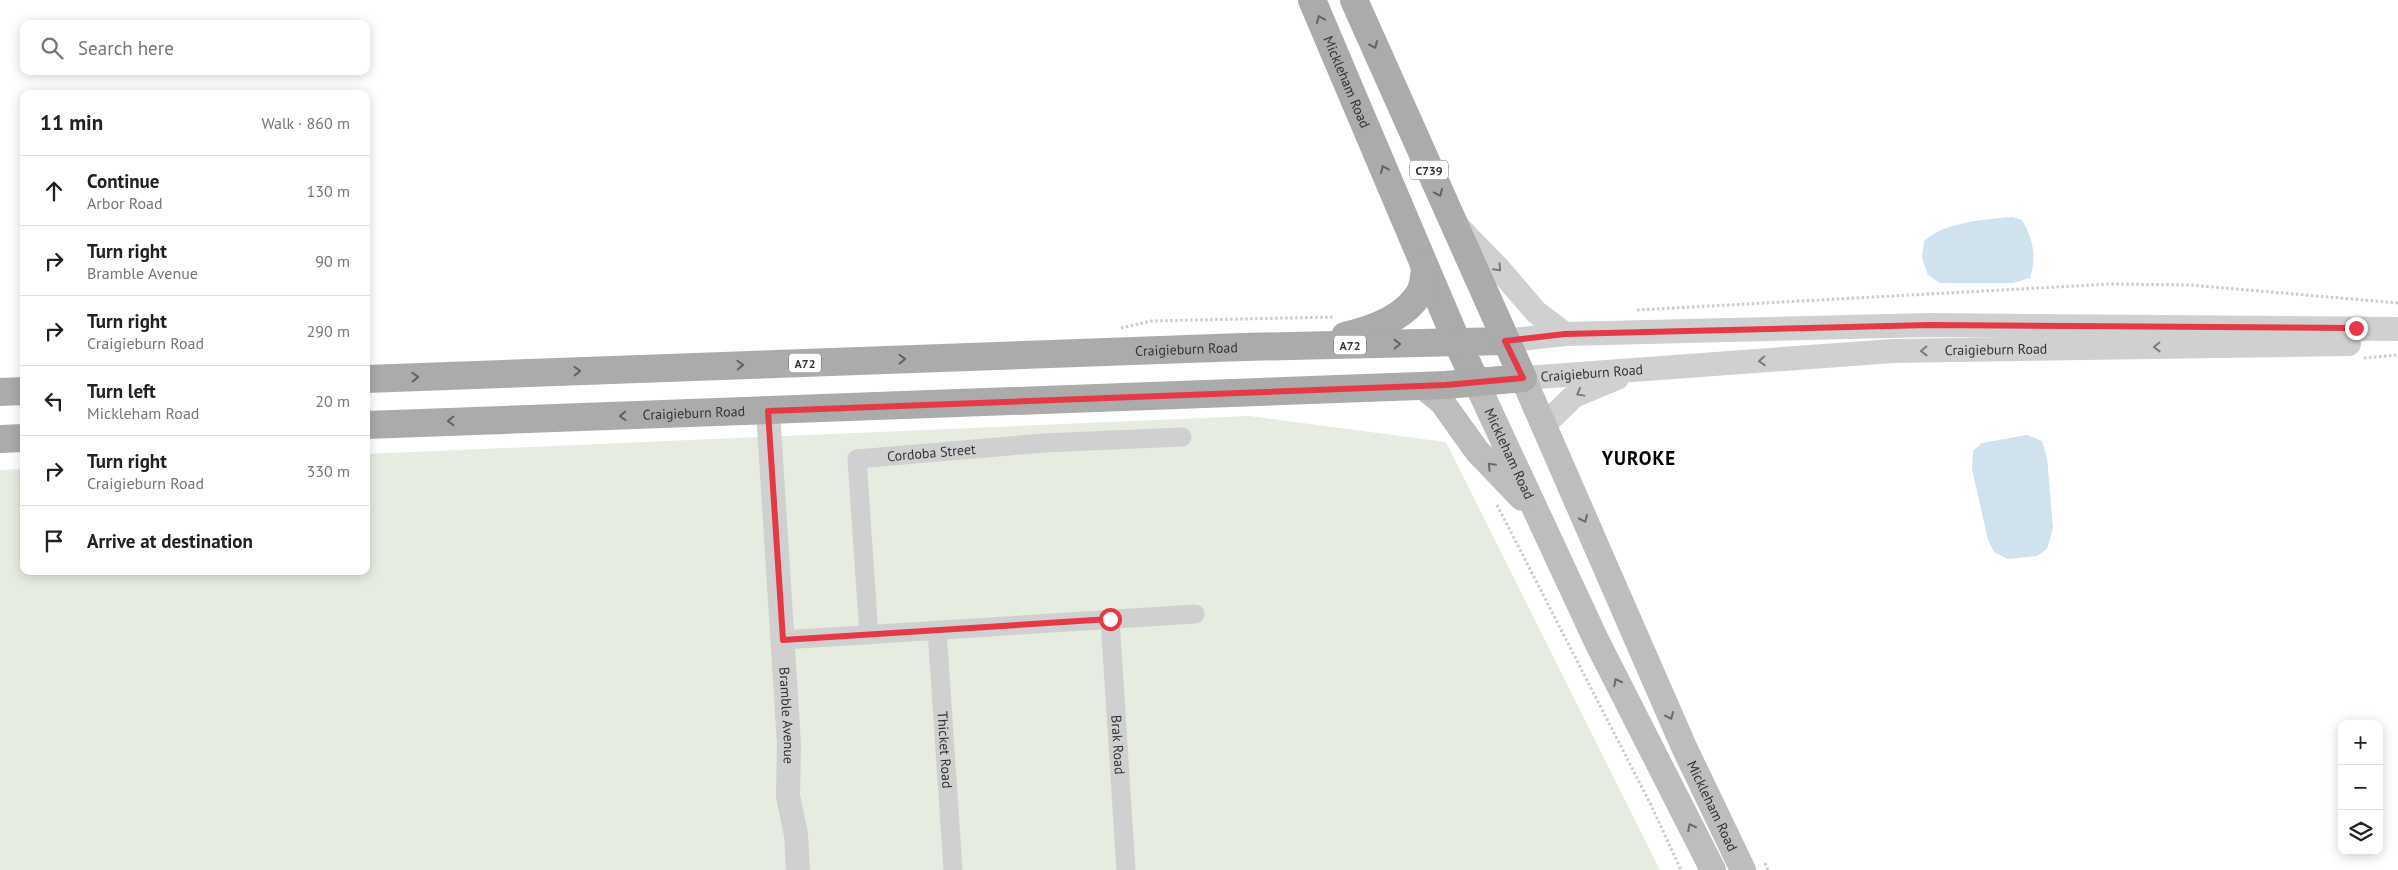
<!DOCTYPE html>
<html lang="en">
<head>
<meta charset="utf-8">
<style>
  :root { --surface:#fff; --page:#f2f2f2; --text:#202124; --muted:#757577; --line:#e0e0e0 }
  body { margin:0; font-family:"PT Sans",sans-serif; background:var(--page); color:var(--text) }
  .controls { position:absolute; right:15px; bottom:15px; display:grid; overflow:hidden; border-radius:10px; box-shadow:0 2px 12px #0003 }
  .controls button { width:45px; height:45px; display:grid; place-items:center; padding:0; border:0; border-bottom:1px solid var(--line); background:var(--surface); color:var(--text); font:25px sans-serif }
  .stop { position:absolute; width:15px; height:15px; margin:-11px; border:4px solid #e63946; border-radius:50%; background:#fff }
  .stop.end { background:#e63946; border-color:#fff; box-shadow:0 1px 5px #0008 }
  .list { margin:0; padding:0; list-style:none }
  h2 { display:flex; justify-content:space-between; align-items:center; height:65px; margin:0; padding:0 20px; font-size:21px }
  h2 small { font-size:16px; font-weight:400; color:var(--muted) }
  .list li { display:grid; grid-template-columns:32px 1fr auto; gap:15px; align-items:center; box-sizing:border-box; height:70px; padding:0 20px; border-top:1px solid var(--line) }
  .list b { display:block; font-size:19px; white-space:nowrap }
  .list p { margin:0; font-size:16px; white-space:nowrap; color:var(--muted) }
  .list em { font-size:16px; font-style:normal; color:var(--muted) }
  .icon { flex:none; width:28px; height:28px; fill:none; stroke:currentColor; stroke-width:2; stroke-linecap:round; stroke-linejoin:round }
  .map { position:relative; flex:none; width:2398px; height:870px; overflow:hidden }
  .search { position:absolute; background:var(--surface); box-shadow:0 2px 12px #0003; left:20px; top:20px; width:350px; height:55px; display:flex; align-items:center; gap:12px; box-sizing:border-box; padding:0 18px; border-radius:10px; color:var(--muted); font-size:19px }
  .panel { position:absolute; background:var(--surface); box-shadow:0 2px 12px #0003; left:20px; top:90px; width:350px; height:485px; border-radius:10px }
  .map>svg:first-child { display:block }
  .green { fill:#e6ecdf }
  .water { fill:#cfe2ee }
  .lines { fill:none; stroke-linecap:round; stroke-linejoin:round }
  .path { stroke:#cdcdcd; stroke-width:3; stroke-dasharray:2.5 2.5; stroke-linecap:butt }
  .minor { stroke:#d0d0d0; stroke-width:19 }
  .tertiary { stroke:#d0d0d0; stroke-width:24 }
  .secondary { stroke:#bdbdbd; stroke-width:26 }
  .primary { stroke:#ababab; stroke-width:28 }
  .oneway { stroke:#636363 }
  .oneway2 { stroke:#7a7a7a }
  .oneway3 { stroke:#6a6a6a }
  .route { stroke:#e63946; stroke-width:6 }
  .labels { text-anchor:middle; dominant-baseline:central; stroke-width:5; stroke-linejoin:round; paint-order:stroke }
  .shield { fill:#fff; stroke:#707070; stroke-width:1 }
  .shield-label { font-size:12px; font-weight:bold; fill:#333 }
  .street-label { font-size:14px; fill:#333; stroke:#fff }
  .district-label { font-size:19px; font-weight:bold; letter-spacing:1px; fill:#000; stroke:#fff }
</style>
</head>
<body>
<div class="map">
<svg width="2398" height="870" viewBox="0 0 2398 870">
  <rect width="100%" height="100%" fill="#fff"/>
  <path class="green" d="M1249,416l197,26 214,428h-1660v-400l24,-1v102h342v-117z"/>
  <path class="water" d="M2012,217l10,3c11,20 15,35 8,58l-17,5h-73l-12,-8 -6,-17 2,-17c23,-20 59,-21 88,-24z
    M2027,435l15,6 5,16 6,71 -6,21 -10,7 -29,3 -14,-7 -6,-12 -16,-71 1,-18 9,-8z"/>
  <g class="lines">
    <path class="path" d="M1637,310l474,-26 79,1 208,18
      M1121,328l30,-7 183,-4
      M2364,358l34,-3
      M1497,505l154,300 30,65
      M1765,863l3,7"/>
    <g class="minor">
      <path id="s1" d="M1110,619l16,251"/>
      <path id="s2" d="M937,630l16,240"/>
      <path id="s3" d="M869,635l-12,-176 187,-16 138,-6"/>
      <path d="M783,640l412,-26"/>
    </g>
    <g class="tertiary">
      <path d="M1460,229l39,40 37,43 29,22"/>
      <path d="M1505,341l60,-7 364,-9 469,4"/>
      <path id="s4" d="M1523,378l370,-27 456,-7"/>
      <path id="s5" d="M768,411l21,333 -1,52 8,39 2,35"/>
      <path d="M1543,426l31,-30 43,-18"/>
    </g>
    <g class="secondary">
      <path id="s6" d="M1523,378l161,369 59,123"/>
      <path id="s7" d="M1476,382l121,260 116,228"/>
      <path d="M1421,385l21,17 35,49 45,47"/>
    </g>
    <g class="primary">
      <path id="s8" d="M1312,0l145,342 19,40"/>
      <path d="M1345,336c26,-6 59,-18 74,-42 5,-8 5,-18 6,-27"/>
      <path id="s9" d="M366,379l877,-32 262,-6"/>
      <path d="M0,392l24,-1"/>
      <path id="s10" d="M366,425l1080,-40 77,-7 -169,-378"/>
      <path d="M0,439l24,-1"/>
    </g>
  </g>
  <defs><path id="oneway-chevron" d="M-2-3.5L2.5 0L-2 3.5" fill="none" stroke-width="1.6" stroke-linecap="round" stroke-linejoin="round" transform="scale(1.25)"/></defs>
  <g class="oneway">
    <use href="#oneway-chevron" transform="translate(1320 19) rotate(-113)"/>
    <use href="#oneway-chevron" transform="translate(1374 45) rotate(66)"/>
    <use href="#oneway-chevron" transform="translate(1384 169) rotate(-113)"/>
    <use href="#oneway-chevron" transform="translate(1439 193) rotate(66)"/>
    <use href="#oneway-chevron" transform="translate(1397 344) rotate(-1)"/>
    <use href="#oneway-chevron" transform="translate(902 359) rotate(-2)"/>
    <use href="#oneway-chevron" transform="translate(740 365) rotate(-2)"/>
    <use href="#oneway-chevron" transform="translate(577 371) rotate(-2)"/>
    <use href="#oneway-chevron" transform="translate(415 377) rotate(-2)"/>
    <use href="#oneway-chevron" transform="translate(623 416) rotate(178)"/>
    <use href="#oneway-chevron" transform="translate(451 421) rotate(178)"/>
  </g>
  <g class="oneway2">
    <use href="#oneway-chevron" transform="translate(1498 268) rotate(47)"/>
    <use href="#oneway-chevron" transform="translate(2157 347) rotate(179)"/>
    <use href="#oneway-chevron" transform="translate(1924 351) rotate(179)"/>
    <use href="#oneway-chevron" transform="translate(1762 361) rotate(176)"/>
    <use href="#oneway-chevron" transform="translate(1580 393) rotate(151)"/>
  </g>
  <g class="oneway3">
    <use href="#oneway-chevron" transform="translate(1491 466) rotate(-134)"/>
    <use href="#oneway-chevron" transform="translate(1584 519) rotate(66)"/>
    <use href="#oneway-chevron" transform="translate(1617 682) rotate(-117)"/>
    <use href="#oneway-chevron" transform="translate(1670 716) rotate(66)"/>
    <use href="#oneway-chevron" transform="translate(1691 827) rotate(-117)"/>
  </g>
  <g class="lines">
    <path class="route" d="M1110,619l-327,21 -15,-229 678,-26 77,-7 -18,-37 60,-7 364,-9 427,3"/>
  </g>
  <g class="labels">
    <g class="shield">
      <rect x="1410" y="160.5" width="38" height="19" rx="4"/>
      <rect x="1334" y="335.5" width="32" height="19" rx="4"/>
      <rect x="789" y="353.5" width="32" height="19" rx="4"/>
    </g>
    <g class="shield-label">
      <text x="1429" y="170">C739</text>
      <text x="1350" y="345">A72</text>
      <text x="805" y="363">A72</text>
    </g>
    <g class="street-label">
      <text stroke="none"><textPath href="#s8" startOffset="89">Mickleham Road</textPath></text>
      <text stroke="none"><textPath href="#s9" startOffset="821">Craigieburn Road</textPath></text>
      <text stroke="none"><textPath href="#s4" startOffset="474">Craigieburn Road</textPath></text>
      <text stroke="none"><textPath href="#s4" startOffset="69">Craigieburn Road</textPath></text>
      <text stroke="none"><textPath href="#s10" startOffset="328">Craigieburn Road</textPath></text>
      <text stroke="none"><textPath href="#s3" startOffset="251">Cordoba Street</textPath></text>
      <text stroke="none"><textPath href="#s7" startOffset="79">Mickleham Road</textPath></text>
      <text stroke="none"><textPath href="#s5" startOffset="305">Bramble Avenue</textPath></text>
      <text stroke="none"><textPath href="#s1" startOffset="126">Brak Road</textPath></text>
      <text stroke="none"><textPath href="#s2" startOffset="120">Thicket Road</textPath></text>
      <text stroke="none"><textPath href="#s6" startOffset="468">Mickleham Road</textPath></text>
    </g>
    <g class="district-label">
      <text x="1639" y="458">YUROKE</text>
    </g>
  </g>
</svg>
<div class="controls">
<button>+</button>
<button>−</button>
<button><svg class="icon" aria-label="layers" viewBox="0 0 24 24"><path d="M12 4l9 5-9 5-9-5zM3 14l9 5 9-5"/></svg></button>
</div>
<div class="stop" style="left:1110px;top:619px"></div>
<div class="stop end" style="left:2356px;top:328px"></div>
<div class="search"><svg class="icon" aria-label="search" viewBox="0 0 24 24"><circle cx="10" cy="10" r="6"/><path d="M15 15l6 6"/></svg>Search here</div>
<section class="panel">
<h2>11 min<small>Walk · 860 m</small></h2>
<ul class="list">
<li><svg class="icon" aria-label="ahead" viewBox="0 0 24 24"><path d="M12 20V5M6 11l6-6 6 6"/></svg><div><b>Continue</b><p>Arbor Road</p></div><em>130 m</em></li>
<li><svg class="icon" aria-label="right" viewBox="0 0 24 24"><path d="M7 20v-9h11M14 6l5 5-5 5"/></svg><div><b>Turn right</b><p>Bramble Avenue</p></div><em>90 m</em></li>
<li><svg class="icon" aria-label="right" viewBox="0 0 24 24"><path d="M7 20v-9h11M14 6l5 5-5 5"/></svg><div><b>Turn right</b><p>Craigieburn Road</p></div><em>290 m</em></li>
<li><svg class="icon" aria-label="left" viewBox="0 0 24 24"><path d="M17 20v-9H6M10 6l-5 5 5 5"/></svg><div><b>Turn left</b><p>Mickleham Road</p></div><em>20 m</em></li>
<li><svg class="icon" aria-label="right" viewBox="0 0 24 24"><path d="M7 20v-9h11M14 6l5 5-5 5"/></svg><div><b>Turn right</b><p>Craigieburn Road</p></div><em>330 m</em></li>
<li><svg class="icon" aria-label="arrive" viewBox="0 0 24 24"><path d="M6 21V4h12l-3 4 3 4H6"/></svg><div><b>Arrive at destination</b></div></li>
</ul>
</section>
</div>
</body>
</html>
